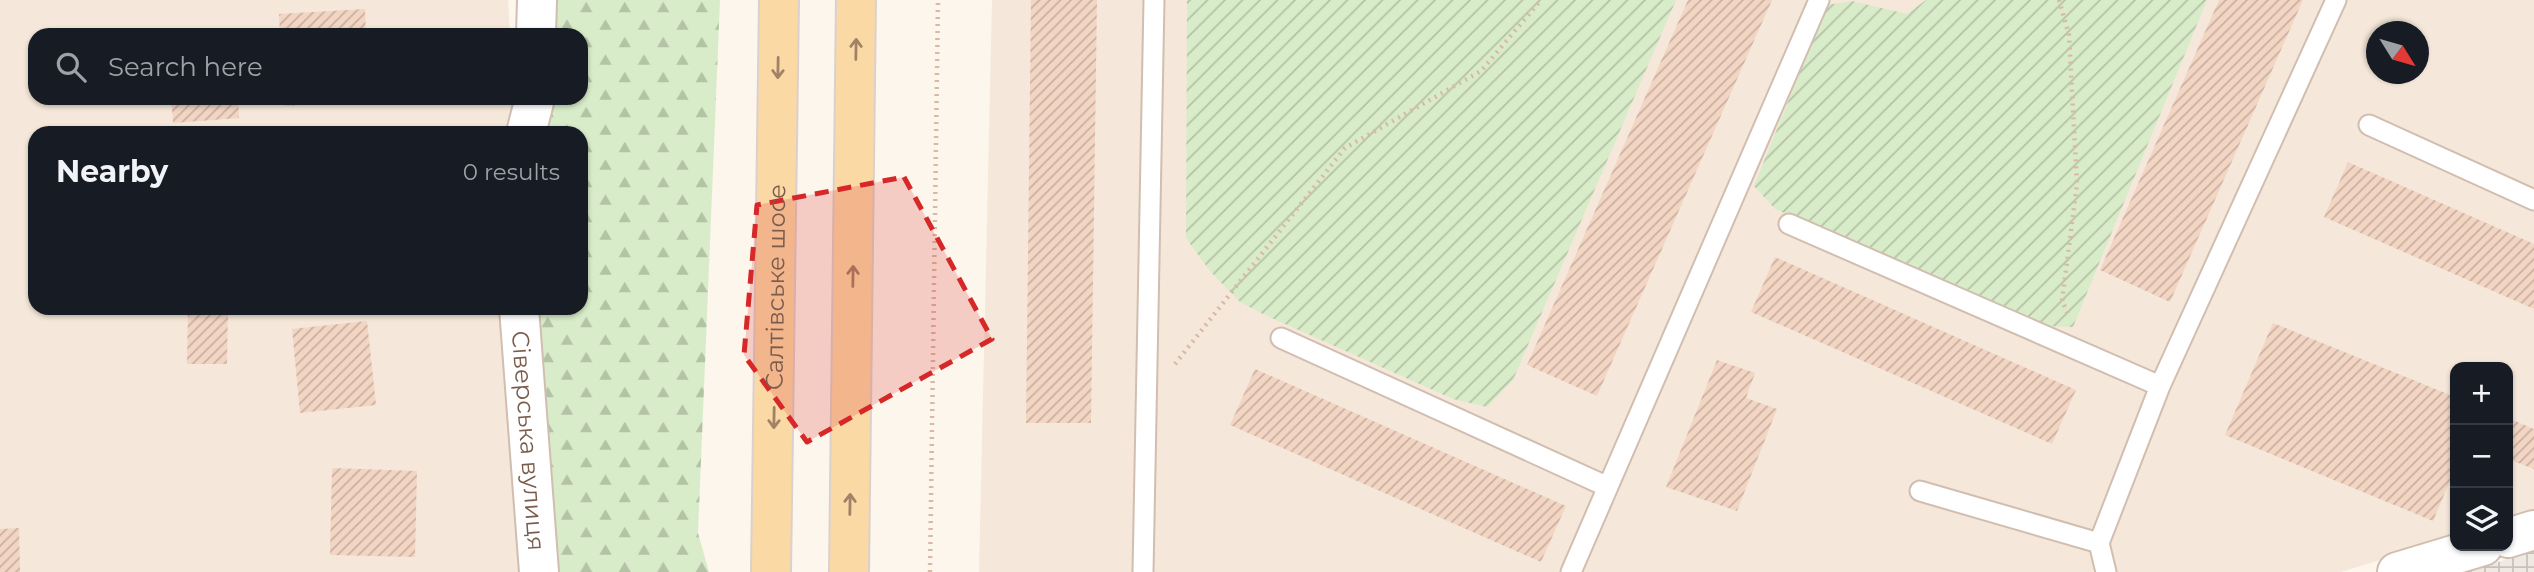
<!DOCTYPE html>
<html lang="en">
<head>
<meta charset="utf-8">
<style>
  :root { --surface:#171b24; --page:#20242c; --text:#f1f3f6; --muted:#9ea1a6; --line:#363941 }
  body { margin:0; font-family:Montserrat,sans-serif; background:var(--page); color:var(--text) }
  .controls { position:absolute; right:21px; bottom:21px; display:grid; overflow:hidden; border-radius:14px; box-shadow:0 2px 5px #0004 }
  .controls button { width:63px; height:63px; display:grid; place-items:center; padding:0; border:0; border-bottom:2px solid var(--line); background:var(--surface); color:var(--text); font:35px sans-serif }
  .compass { position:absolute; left:2366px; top:21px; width:63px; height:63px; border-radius:50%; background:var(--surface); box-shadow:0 2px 5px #0004; rotate:127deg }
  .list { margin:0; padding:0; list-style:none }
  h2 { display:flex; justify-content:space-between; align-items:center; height:91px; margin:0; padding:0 28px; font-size:30px }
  h2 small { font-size:23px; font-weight:400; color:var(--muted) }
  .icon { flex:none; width:38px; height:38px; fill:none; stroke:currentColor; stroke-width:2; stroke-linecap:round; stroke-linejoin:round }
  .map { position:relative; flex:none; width:2534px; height:572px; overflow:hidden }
  .search { position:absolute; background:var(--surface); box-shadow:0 2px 5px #0004; left:28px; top:28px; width:560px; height:77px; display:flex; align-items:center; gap:18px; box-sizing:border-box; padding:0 24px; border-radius:21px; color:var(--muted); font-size:26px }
  .panel { position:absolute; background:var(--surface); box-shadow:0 2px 5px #0004; left:28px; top:126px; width:560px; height:189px; border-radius:21px }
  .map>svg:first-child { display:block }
  .residential { fill:#f5e8da; fill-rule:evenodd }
  .industrial { fill:url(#industrial-grid) }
  .forest { fill:url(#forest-firs) }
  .garden { fill:url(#garden-furrows) }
  .building { fill:url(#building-hatch) }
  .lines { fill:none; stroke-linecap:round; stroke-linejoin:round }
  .lane-casing { stroke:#d1beb0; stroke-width:23 }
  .street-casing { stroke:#d1beb0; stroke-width:42 }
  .primary-casing { stroke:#dad1cd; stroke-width:42 }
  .path { stroke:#d9b8a5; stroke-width:4.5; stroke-dasharray:2 5; stroke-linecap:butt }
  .lane { stroke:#fff; stroke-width:19 }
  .street { stroke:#fff; stroke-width:38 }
  .primary { stroke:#fbd9a5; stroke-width:38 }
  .oneway { stroke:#a18267 }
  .marked { fill:#d62828; fill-opacity:0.2; stroke:#d62828; stroke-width:5; stroke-dasharray:14 9; stroke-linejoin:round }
  .labels { text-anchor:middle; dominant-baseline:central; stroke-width:7; stroke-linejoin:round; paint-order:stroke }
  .street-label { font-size:24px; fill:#7a5c4d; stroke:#fffaf3 }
</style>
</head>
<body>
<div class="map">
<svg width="2534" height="572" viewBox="0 0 2534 572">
  <defs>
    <pattern id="industrial-grid" width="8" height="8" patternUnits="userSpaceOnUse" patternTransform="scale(1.75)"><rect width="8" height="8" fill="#efe9e4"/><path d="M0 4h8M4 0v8" fill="none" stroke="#c7c0bb"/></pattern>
    <pattern id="forest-firs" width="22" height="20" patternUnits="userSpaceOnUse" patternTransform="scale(1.75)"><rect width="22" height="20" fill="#d8ecc9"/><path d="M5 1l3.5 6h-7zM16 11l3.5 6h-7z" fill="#b4c2a5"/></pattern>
    <pattern id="garden-furrows" width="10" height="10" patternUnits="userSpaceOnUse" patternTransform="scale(1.75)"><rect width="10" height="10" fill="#d8ecc9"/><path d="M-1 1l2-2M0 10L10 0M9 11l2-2" fill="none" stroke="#b4c2a5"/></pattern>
    <pattern id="building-hatch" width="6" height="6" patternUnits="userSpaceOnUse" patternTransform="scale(1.75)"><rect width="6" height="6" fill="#f3d5c3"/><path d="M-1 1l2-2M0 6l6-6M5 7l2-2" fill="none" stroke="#cab0a1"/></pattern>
  </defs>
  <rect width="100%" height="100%" fill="#fdf6ec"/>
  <path class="residential" d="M0,0h508l2,35h-475v63h477l2,35h-479v175h486l10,264h-531z
    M992,0h1542v513l-26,8v-154h-53v170l-114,35h-1362zM2376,32h42v42h-42z"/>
  <path class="industrial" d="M2534,550v22h-65z"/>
  <path class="forest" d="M537,0h183l-22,533 11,39h-170l-20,-264h62v-175h-55l9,-35h46v-63h-45z"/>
  <path class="garden" d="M1187,0h489l-163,380 -26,27 -34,-8 -186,-83 -27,-14 -30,-31 -24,-33z
    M1926,0h281l-134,327 -26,-1 -272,-117 -21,-23 73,-181 25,-4 55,13z"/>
  <path class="building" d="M1031,0h66l-6,423h-65z
    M1688,0h84l-175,396 -70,-31z
    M2219,0h84l-133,302 -70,-32z
    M365,9l1,26h-86l-1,-21z
    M171,98h67l1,20 -66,5z
    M284,98h86v3l-85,5z
    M2348,162l186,82v65l-210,-92z
    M1775,257l301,133 -24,54 -301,-132z
    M188,308h40l-1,56h-40z
    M367,321l9,84 -76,8 -8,-84z
    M2273,323l182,74v80l-3,-1 -19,45 -208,-86z
    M1717,360l38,13 -9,25 31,11 -40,102 -71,-24z
    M1255,369l311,137 -25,56 -311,-137z
    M2508,418l26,11v40l-26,-10z
    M332,468l85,3 -2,86 -85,-2z
    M19,528l1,44h-20v-43z"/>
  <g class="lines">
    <g class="lane-casing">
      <path id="lane" d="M2369,125l165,75
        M1789,224l371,162
        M1281,338l327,149
        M1920,491l179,52 7,29
        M2099,543l61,-157 176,-386
        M1143,572l11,-572
        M1571,572l248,-572"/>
    </g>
    <g class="street-casing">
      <g id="street">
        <path d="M536,35l1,-35"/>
        <path d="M526,133l9,-35"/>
        <path id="s1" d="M519,308l20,264"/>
        <path d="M2508,538l26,-8"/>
        <path d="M2397,572l86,-26"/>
      </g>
    </g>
    <g class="primary-casing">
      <g id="primary">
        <path id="s2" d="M771,572l8,-572"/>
        <path d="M849,572l7,-572"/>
      </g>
    </g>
    <path class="path" d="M2059,0l10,35 8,149 -15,117 6,13
      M1175,364l170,-216 136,-77 60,-71
      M930,572l8,-572"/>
    <use href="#lane" class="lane"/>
    <use href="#street" class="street"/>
    <use href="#primary" class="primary"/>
  </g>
  <defs><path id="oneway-shaft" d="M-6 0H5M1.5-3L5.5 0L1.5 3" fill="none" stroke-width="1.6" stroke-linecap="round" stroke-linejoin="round" transform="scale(1.75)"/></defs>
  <g class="oneway">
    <use href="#oneway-shaft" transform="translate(856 49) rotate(-89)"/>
    <use href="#oneway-shaft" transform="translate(778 68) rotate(91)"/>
    <use href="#oneway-shaft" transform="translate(853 276) rotate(-89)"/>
    <use href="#oneway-shaft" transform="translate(774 418) rotate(91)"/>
    <use href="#oneway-shaft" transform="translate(850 504) rotate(-89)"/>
  </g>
  <path class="marked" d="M904,177l88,162 -185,103 -63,-87 13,-150z"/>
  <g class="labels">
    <g class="street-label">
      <text stroke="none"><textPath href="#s2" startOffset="285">Салтівське шосе</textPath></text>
      <text stroke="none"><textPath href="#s1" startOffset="133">Сіверська вулиця</textPath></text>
    </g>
  </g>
</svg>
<div class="controls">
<button>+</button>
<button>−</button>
<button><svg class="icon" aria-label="layers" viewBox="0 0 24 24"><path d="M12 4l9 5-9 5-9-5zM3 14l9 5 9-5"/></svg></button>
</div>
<svg class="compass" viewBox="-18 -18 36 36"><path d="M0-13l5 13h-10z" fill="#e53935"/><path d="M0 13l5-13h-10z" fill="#9ea1a6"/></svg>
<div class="search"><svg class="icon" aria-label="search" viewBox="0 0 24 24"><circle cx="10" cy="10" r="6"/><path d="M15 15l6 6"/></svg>Search here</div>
<section class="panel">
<h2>Nearby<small>0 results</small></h2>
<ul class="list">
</ul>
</section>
</div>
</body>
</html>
